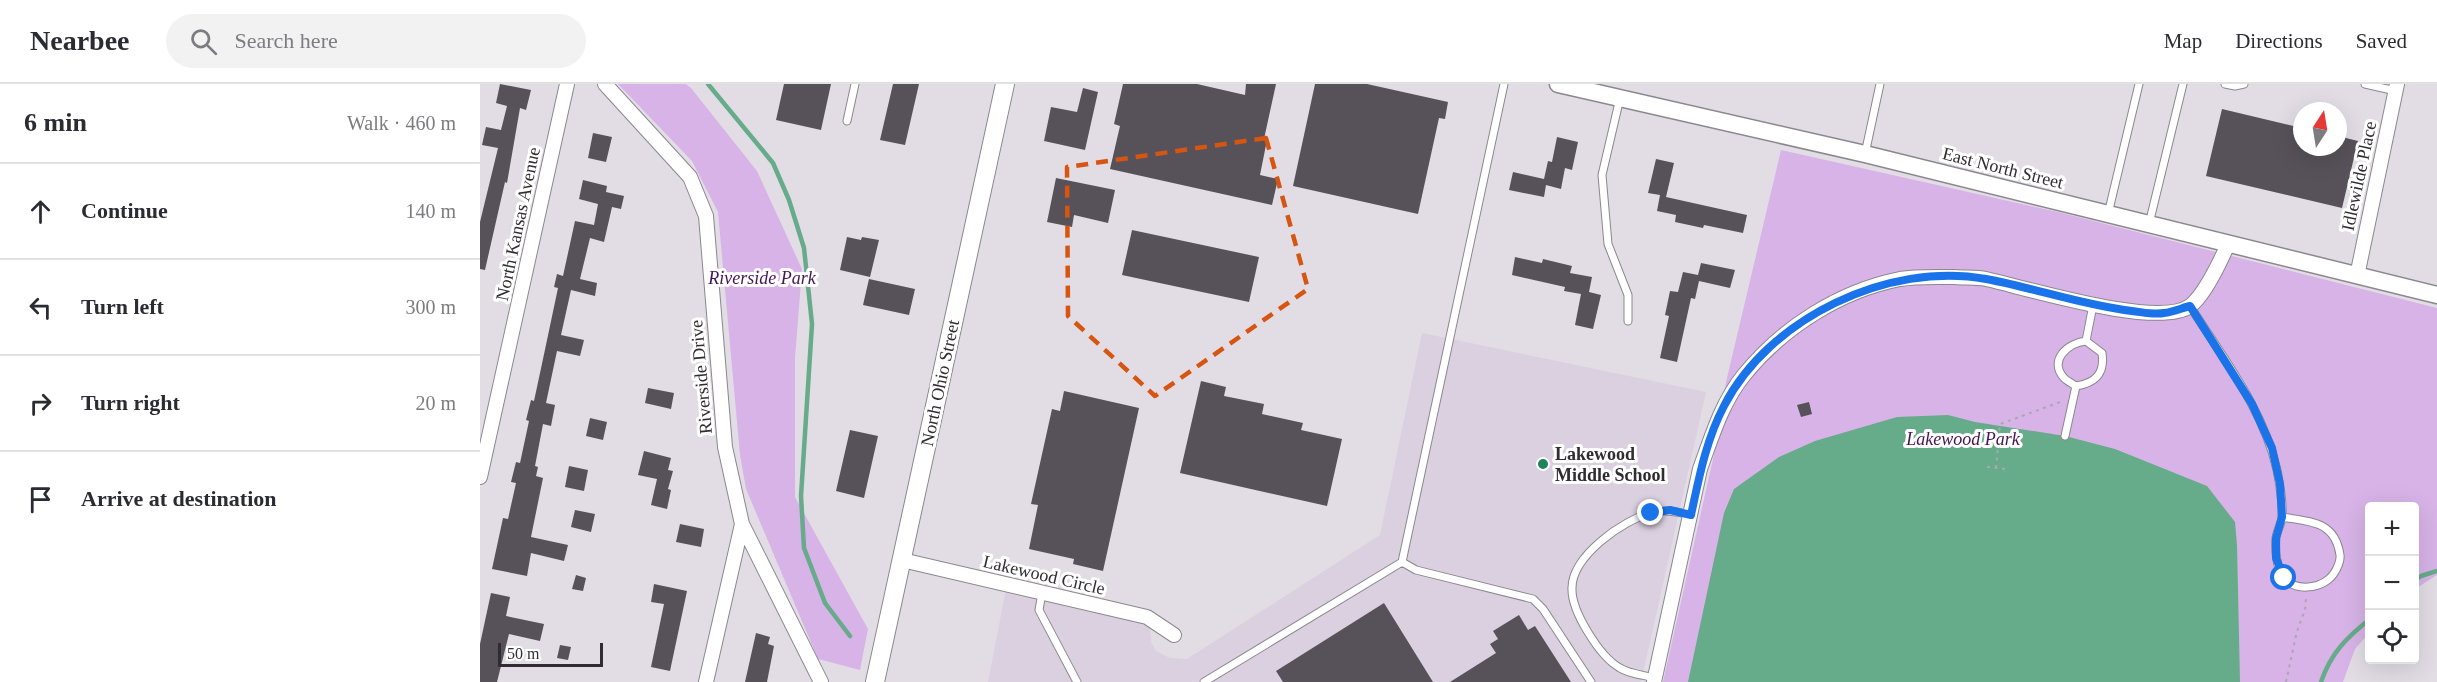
<!DOCTYPE html>
<html lang="en">
<head>
<meta charset="utf-8">
<style>
  :root { --surface:#fff; --page:#f2f2f3; --text:#2b2b33; --muted:#7c7c81; --line:#e1e1e2 }
  body { margin:0; font-family:Georgia,serif; background:var(--page); color:var(--text) }
  .controls { position:absolute; right:18px; bottom:18px; display:grid; overflow:hidden; border-radius:6px; box-shadow:0 6px 24px #0002 }
  .controls button { width:54px; height:54px; display:grid; place-items:center; padding:0; border:0; border-bottom:2px solid var(--line); background:var(--surface); color:var(--text); font:30px sans-serif }
  .compass { position:absolute; left:1813px; top:18px; width:54px; height:54px; border-radius:50%; background:var(--surface); box-shadow:0 6px 24px #0002; rotate:12deg }
  .scale { position:absolute; left:18px; bottom:15px; width:105px; box-sizing:border-box; padding-left:6px; border:3px solid #302d31; border-top:0; font-size:16px; line-height:21px; white-space:nowrap; color:#302d31; -webkit-text-stroke:4px #fff; paint-order:stroke }
  .stop { position:absolute; width:18px; height:18px; margin:-14px; border:4px solid #1a73e8; border-radius:50%; background:#fff }
  .stop.end { background:#1a73e8; border-color:#fff; box-shadow:0 2px 6px #0008 }
  .list { margin:0; padding:0; list-style:none }
  h2 { display:flex; justify-content:space-between; align-items:center; height:78px; margin:0; padding:0 24px; font-size:26px }
  h2 small { font-size:20px; font-weight:400; color:var(--muted) }
  .list li { display:grid; grid-template-columns:39px 1fr auto; gap:18px; align-items:center; box-sizing:border-box; height:96px; padding:0 24px; border-top:2px solid var(--line) }
  .list b { display:block; font-size:22px; white-space:nowrap }
  .list em { font-size:20px; font-style:normal; color:var(--muted) }
  .icon { flex:none; width:33px; height:33px; fill:none; stroke:currentColor; stroke-width:2; stroke-linecap:round; stroke-linejoin:round }
  .map { position:relative; flex:none; width:1957px; height:598px; overflow:hidden }
  header { display:flex; align-items:center; gap:36px; box-sizing:border-box; height:84px; padding:0 30px; background:var(--surface); border-bottom:2px solid var(--line) }
  header strong { font-size:28px }
  nav { display:flex; gap:33px; margin-inline-start:auto; font-size:21px }
  .search { width:420px; height:54px; background:var(--page); display:flex; align-items:center; gap:15px; box-sizing:border-box; padding:0 21px; border-radius:33px; color:var(--muted); font-size:22px }
  main { display:flex }
  aside { flex:1; background:var(--surface) }
  .map>svg:first-child { display:block }
  .built { fill:#dad0df }
  .green { fill:#d7b3e7 }
  .water { fill:#66ab8a }
  .lines { fill:none; stroke-linecap:round; stroke-linejoin:round }
  .stream { stroke:#66ab8a; stroke-width:4.5 }
  .building { fill:#575259 }
  .service-casing { stroke:#8c878f; stroke-width:9 }
  .minor-casing { stroke:#8c878f; stroke-width:16 }
  .tertiary-casing { stroke:#8c878f; stroke-width:19 }
  .secondary-casing { stroke:#8c878f; stroke-width:20 }
  .path { stroke:#aca7ae; stroke-width:2; stroke-dasharray:3 4.5; stroke-linecap:butt }
  .service { stroke:#fff; stroke-width:7 }
  .minor { stroke:#fff; stroke-width:14 }
  .tertiary { stroke:#fff; stroke-width:16 }
  .secondary { stroke:#fff; stroke-width:18 }
  .route { stroke:#1a73e8; stroke-width:8 }
  .marked { fill:none; stroke:#d65510; stroke-width:4.5; stroke-dasharray:12 8; stroke-linejoin:round }
  .poi-dot { fill:#1e825b; stroke:#fff; stroke-width:2 }
  .labels { text-anchor:middle; dominant-baseline:central; stroke-width:6; stroke-linejoin:round; paint-order:stroke }
  .street-label { font-size:18px; fill:#302d31; stroke:#fff }
  .park-label { font-size:18px; font-style:italic; fill:#441555; stroke:#fff }
  .poi-label { font-size:18px; font-weight:bold; fill:#302d31; stroke:#fff; text-anchor:start }
</style>
</head>
<body>
<header>
<strong>Nearbee</strong>
<div class="search"><svg class="icon" aria-label="search" viewBox="0 0 24 24"><circle cx="10" cy="10" r="6"/><path d="M15 15l6 6"/></svg>Search here</div>
<nav><a>Map</a><a>Directions</a><a>Saved</a></nav>
</header>
<main>
<aside>
<h2>6 min<small>Walk · 460 m</small></h2>
<ul class="list">
<li><svg class="icon" aria-label="ahead" viewBox="0 0 24 24"><path d="M12 20V5M6 11l6-6 6 6"/></svg><div><b>Continue</b></div><em>140 m</em></li>
<li><svg class="icon" aria-label="left" viewBox="0 0 24 24"><path d="M17 20v-9H6M10 6l-5 5 5 5"/></svg><div><b>Turn left</b></div><em>300 m</em></li>
<li><svg class="icon" aria-label="right" viewBox="0 0 24 24"><path d="M7 20v-9h11M14 6l5 5-5 5"/></svg><div><b>Turn right</b></div><em>20 m</em></li>
<li><svg class="icon" aria-label="arrive" viewBox="0 0 24 24"><path d="M6 21V4h12l-3 4 3 4H6"/></svg><div><b>Arrive at destination</b></div></li>
</ul>
</aside>
<div class="map">
<svg width="1957" height="598" viewBox="0 0 1957 598">
  <rect width="100%" height="100%" fill="#e2dde5"/>
  <path class="built" d="M942,249l284,59 -65,290h-653l18,-93 135,33 9,7 1,13 5,9 14,7 17,1 193,-124z"/>
  <path class="green" d="M138,0h68l5,4 66,83 45,98 -7,89v139l73,132 -8,41 -42,-11 -72,-170 -6,-34 -22,-243 -26,-51z
    M1301,66l277,62 379,96v267l-22,14 -1,-83h-44l-1,127 -14,16 -12,33h-680l52,-232 11,-68z"/>
  <path class="water" d="M1468,331l27,7 90,14 50,13 92,37 28,36 2,23 3,137h-552l36,-169 10,-24 45,-32 36,-16 82,-24z"/>
  <g class="lines">
    <path class="stream" d="M228,0l65,79 16,37 15,48 8,76 -11,172 3,52 21,55 25,33
      M1934,497l7,-5 16,-5
      M1841,598c10,-29 25,-44 49,-63"/>
  </g>
  <path class="building" d="M20,0l31,6 -5,20 -6,-2 -13,75 -2,-1 -20,88 -5,-1v-47l18,-74 -16,-3 4,-18 15,3 6,-24 -11,-3z
    M304,0h47l-10,46 -45,-10z
    M413,0h26l-14,61 -25,-5z
    M643,0h74l48,11 1,-11h30l-12,55 3,1 -7,35 18,4 -6,26 -162,-36 10,-43 -6,-2z
    M835,0h52l81,18 -3,17 -6,-1 -21,96 -125,-28z
    M603,4l15,4 -13,58 -41,-9 7,-34 26,5z
    M1742,25l80,19v19h36v-11l20,5 -16,67 -136,-32z
    M113,49l19,4 -6,25 -18,-4z
    M1077,53l21,5 -6,28 -7,-2 -4,21 -15,-4 -2,12 -35,-7 4,-18 31,7 4,-18 4,1z
    M1176,75l18,4 -8,34 81,18 -4,18 -39,-8 -1,3 -28,-6 1,-7 -19,-4 3,-16 -12,-2z
    M576,94l59,12 -7,33 -34,-8 -2,12 -25,-5z
    M103,96l24,6 -1,6 18,4 -3,13 -9,-2 -8,35 -14,-4 -10,41 17,4 -2,13 -24,-6 -10,45 23,5 -4,16 -23,-5 -11,52 9,2 -4,21 -8,-2 -8,42 3,1 -2,9 7,2 -12,59 37,8 -4,16 -33,-8 -4,23 -35,-7 11,-51 5,1 8,-36 -5,-1 5,-20 4,1 9,-42 -3,-1 5,-20 3,1 9,-42 15,-71 -4,-1 3,-13 6,2 12,-55 19,4 4,-21 -19,-5z
    M652,146l127,27 -10,45 -127,-27z
    M367,153l14,3 1,-3 17,3 -9,37 -30,-7z
    M1035,173l27,6 1,-4 29,7 -2,7 22,4 -3,15 12,3 -8,34 -18,-4 6,-31 -17,-3 1,-4 -53,-12z
    M1221,179l34,7 -5,18 -31,-7 -4,18 -4,-1 -14,64 -17,-4 9,-42 -4,-1 5,-24 8,1 5,-20 15,3z
    M389,195l46,10 -6,26 -46,-10z
    M721,297l25,6 -2,9 40,8 -2,10 41,9 -2,7 41,9 -15,67 -147,-33z
    M168,304l26,5 -3,16 -26,-6z
    M584,307l75,17 -36,163 -30,-7 1,-5 -45,-10 9,-44 -7,-1 21,-95 8,2z
    M1329,318l3,12 -11,3 -4,-12z
    M110,334l17,4 -4,18 -17,-4z
    M370,346l28,6 -14,62 -28,-7z
    M164,367l27,7 -3,12 5,1 -5,18 3,1 -4,19 -16,-4 6,-26 -19,-4z
    M89,382l19,4 -4,21 -19,-4z
    M95,426l20,4 -4,18 -20,-5z
    M200,440l24,5 -3,18 -25,-5z
    M96,491l10,3 -3,13 -11,-2z
    M174,500l33,7 -17,80 -19,-4 13,-63 -13,-2z
    M11,509l19,4 -4,19 38,8 -4,17 -31,-7 -12,48h-17v-38z
    M904,519l49,79h-150l-7,-11z
    M1039,531l9,15 7,-4 36,56h-121l46,-29 -6,-9 8,-5 -5,-8z
    M276,549l14,4 -2,7 6,2 -7,36h-22z
    M80,561l11,2 -3,13 -11,-2z"/>
  <g class="lines">
    <g class="service-casing">
      <path id="service" d="M1745,0l10,2 9,-2
        M1885,0l31,7
        M1140,14l-18,77 6,69 20,51v26
        M367,37l8,-37
        M1385,70l15,-70
        M1628,130l31,-130
        M1669,140l34,-140
        M1710,222c33,52 74,104 87,164 3,15 6,31 5,46 0,7 -5,14 -6,22 -1,11 0,30 8,40 11,13 33,11 45,1 6,-5 12,-17 11,-24 -5,-34 -29,-33 -58,-38
        M1606,257c-18,2 -38,19 -22,37 3,3 9,6 12,8 20,-3 29,-13 26,-33l-16,-12 7,-36
        M1585,352l11,-50
        M922,478l14,8 117,29 10,10 48,73
        M562,509l-3,17 38,72
        M1175,594c-11,-3 -26,-4 -35,-10 -20,-11 -49,-57 -48,-80 0,-32 51,-68 79,-75 13,-4 26,-1 40,2
        M724,598l198,-120 102,-478"/>
    </g>
    <g class="minor-casing">
      <path id="minor" d="M125,0l85,93 16,39 19,231 17,77 79,158
        M1877,192l40,-192
        M0,393l87,-393
        M422,476l245,57 27,18
        M226,598l36,-158
        M1174,598l46,-213c12,-33 22,-67 44,-94 39,-48 96,-84 156,-96 17,-3 37,-2 55,-2 10,1 21,0 31,2 41,9 172,50 204,27 14,-10 31,-46 38,-62"/>
    </g>
    <g class="tertiary-casing">
      <path id="tertiary" d="M1078,0l307,70 572,141"/>
    </g>
    <g class="secondary-casing">
      <path id="secondary" d="M395,598l130,-598"/>
    </g>
    <path class="path" d="M1507,383l19,2
      M1516,384l4,-44 63,-23
      M1806,598l11,-51 8,-21 1,-12"/>
    <use href="#service" class="service"/>
    <use href="#minor" class="minor"/>
    <use href="#tertiary" class="tertiary"/>
    <use href="#secondary" class="secondary"/>
  </g>
  <g class="lines">
    <path class="route" d="M1171,429l19,-3 21,5c8,-37 15,-75 33,-109 45,-88 165,-145 262,-127 49,9 96,26 146,32 10,1 22,4 32,2 9,-1 18,-5 26,-7l62,98 20,44 8,36 2,33 -6,21v20l8,20"/>
  </g>
  <path class="marked" d="M786,54l42,151 -153,107 -87,-80 -1,-149z"/>
  <circle class="poi-dot" cx="1063" cy="380" r="6"/>
  <g class="labels">
    <g class="street-label">
      <text transform="translate(1523 84) rotate(14)">East North Street</text>
      <text transform="translate(1879 92) rotate(-78)">Idlewilde Place</text>
      <text transform="translate(38 140) rotate(-78)">North Kansas Avenue</text>
      <text transform="translate(221 293) rotate(-95)">Riverside Drive</text>
      <text transform="translate(460 299) rotate(-78)">North Ohio Street</text>
      <text transform="translate(564 491) rotate(13)">Lakewood Circle</text>
    </g>
    <g class="park-label">
      <text x="282" y="194">Riverside Park</text>
      <text x="1483" y="355">Lakewood Park</text>
    </g>
    <g class="poi-label">
      <text x="1075" y="370">Lakewood<tspan x="1075" dy="21">Middle School</tspan></text>
    </g>
  </g>
</svg>
<div class="controls">
<button>+</button>
<button>−</button>
<button><svg class="icon" aria-label="locate" viewBox="0 0 24 24"><circle cx="12" cy="12" r="6"/><path d="M12 2v4M12 18v4M2 12h4M18 12h4"/></svg></button>
</div>
<svg class="compass" viewBox="-18 -18 36 36"><path d="M0-13l5 13h-10z" fill="#e53935"/><path d="M0 13l5-13h-10z" fill="#7c7c81"/></svg>
<div class="scale">50 m</div>
<div class="stop" style="left:1804px;top:494px"></div>
<div class="stop end" style="left:1171px;top:429px"></div>
</div>
</main>
</body>
</html>
